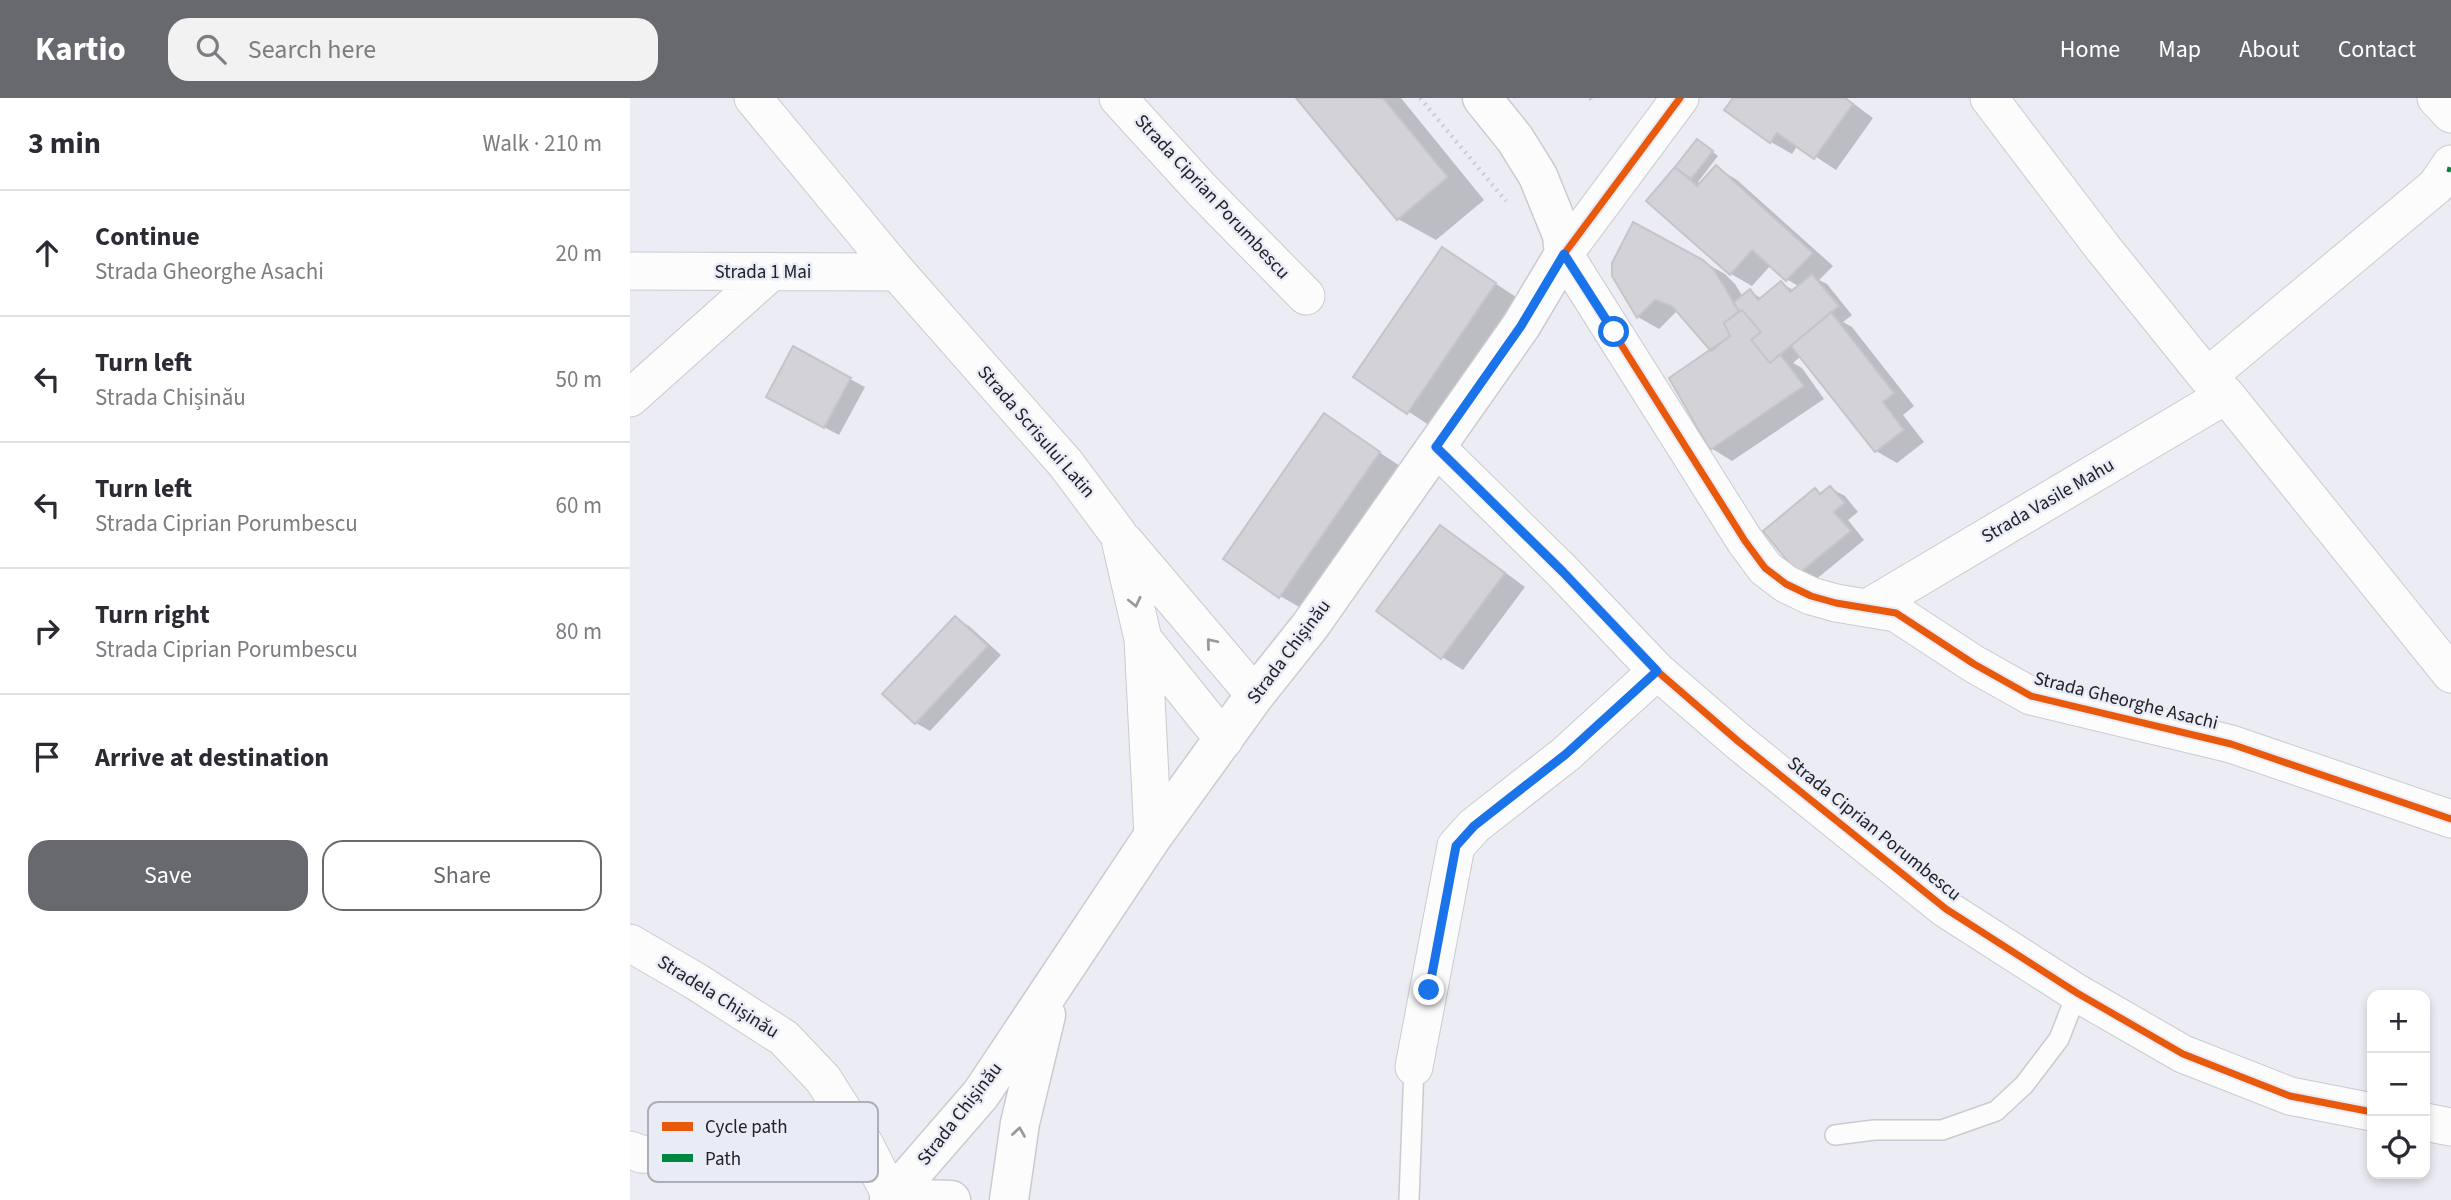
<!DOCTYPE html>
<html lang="en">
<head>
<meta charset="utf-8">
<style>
  :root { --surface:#fff; --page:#f2f2f3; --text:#2b2b33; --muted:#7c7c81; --line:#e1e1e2; --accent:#68696e }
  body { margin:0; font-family:"Source Sans 3",sans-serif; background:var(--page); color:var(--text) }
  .controls { position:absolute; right:21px; bottom:21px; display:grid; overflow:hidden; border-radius:14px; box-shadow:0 4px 10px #0003 }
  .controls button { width:63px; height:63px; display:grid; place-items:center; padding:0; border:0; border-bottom:2px solid var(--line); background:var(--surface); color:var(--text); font:35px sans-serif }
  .stop { position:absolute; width:21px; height:21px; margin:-16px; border:5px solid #1a73e8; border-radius:50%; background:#fff }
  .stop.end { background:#1a73e8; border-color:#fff; box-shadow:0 2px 7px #0008 }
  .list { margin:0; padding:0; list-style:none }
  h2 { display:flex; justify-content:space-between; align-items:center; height:91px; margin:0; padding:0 28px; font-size:30px }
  h2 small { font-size:23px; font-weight:400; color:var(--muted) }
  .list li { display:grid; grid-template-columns:46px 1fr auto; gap:21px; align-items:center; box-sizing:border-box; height:126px; padding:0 28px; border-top:2px solid var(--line) }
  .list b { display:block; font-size:26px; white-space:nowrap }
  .list p { margin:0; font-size:23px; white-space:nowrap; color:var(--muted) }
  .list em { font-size:23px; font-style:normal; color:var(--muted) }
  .actions { display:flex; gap:14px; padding:21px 28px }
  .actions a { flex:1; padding:16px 0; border:2px solid var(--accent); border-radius:21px; text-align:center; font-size:24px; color:var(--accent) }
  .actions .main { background:var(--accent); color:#fff }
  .icon { flex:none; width:38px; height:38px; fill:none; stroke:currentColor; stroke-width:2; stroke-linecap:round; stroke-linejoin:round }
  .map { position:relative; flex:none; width:1821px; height:1102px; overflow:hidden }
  header { display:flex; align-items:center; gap:42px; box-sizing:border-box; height:98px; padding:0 35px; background:var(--accent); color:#fff }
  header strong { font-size:33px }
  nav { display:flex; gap:38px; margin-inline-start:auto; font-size:24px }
  .search { width:490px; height:63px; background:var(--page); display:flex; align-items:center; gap:18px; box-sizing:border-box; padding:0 24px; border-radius:21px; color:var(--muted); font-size:26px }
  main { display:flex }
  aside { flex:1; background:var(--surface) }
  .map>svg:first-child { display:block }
  .shadow { fill:#0003 }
  .building { fill:#d3d2d7; stroke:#c4c4c9; stroke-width:2 }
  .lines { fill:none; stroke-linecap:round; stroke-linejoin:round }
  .service-casing { stroke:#cacbd0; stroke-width:22 }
  .minor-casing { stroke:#cacbd0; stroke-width:39 }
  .secondary-casing { stroke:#cacbd0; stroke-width:41 }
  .path { stroke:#cdcdcf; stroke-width:4.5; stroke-dasharray:2 5; stroke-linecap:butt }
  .service { stroke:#fcfcfd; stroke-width:19 }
  .minor { stroke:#fcfcfd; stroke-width:37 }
  .secondary { stroke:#fcfcfd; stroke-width:38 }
  .quiet { stroke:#00873e; stroke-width:5; stroke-dasharray:10 5; stroke-linecap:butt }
  .cycleway-casing { stroke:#e9ebf7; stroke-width:11 }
  .cycleway { stroke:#e8590c; stroke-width:7 }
  .oneway { stroke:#999a9c }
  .route { stroke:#1a73e8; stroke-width:9 }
  .labels { text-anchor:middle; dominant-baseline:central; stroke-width:5; stroke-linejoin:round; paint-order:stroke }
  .street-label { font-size:19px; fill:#212226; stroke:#e9ebf7 }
  .key { fill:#e9ebf7; stroke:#adafb8; stroke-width:2 }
  .key-label { font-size:19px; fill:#212226 }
</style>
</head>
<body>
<header>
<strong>Kartio</strong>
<div class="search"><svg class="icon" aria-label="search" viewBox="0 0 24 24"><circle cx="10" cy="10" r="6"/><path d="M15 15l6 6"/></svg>Search here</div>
<nav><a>Home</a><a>Map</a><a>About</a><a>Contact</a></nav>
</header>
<main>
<aside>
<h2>3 min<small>Walk · 210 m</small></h2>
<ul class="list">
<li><svg class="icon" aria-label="ahead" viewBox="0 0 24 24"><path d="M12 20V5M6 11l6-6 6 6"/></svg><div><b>Continue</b><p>Strada Gheorghe Asachi</p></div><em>20 m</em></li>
<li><svg class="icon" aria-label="left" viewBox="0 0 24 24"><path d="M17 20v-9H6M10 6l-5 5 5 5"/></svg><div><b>Turn left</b><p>Strada Chișinău</p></div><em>50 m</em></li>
<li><svg class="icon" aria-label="left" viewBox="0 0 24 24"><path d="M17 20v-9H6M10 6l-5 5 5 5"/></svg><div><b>Turn left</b><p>Strada Ciprian Porumbescu</p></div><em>60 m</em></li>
<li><svg class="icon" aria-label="right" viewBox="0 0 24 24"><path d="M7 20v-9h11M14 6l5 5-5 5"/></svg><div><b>Turn right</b><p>Strada Ciprian Porumbescu</p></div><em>80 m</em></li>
<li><svg class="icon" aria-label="arrive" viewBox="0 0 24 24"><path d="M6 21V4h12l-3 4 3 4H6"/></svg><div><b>Arrive at destination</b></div></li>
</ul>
<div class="actions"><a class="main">Save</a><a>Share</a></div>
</aside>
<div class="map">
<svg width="1821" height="1102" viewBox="0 0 1821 1102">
  <rect width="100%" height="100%" fill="#ecedf4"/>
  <path class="shadow" d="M669,0h102l83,102 -48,40 -38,-21z
    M1105,0h111l27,20 -37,52 -38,-25 -6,9 -21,-12z
    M1074,47l14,11 -20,26 2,3 16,-18 21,13 96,86 -14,14 8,4 25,31 -9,7 9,5 62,79 -11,9 21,27 -27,21 -21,-12 -75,-95 -8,7 9,5 22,31 -92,62 -21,-13 2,-97 -36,-40 -18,18 -21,-12 -24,-42 88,-14 23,13 10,10 8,13 7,-6 12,8 19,-16 14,8 5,-4 -12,-7 -17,-15 -19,21 -21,-12 -82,-74 28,-32z
    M813,151l73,48 -87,128 -74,-48z
    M164,251l71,38 -26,48 -57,-30z
    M695,318l75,50 -99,142 -21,-12z
    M1200,390l15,8 13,16 -10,8 16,20 -50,41 -14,-8 15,-83 8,4z
    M810,429l21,13 64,47 -62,83 -21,-13 -63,-46z
    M325,520l14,8 32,29 -71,76 -14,-8z"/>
  <path class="building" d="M666,0h87l65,79 -51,43z
    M1103,0h112l8,6 -39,55 -37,-26 -7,10 -46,-33z
    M1067,41l16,12 -22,28 -16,-12z
    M1086,67l97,88 -27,28 -34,-31 -22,25 -84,-74 29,-34 22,19z
    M1003,124l70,38 11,10 25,41 -15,12 6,13 -19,15 -39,-45 -17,-6 -18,18 -25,-42v-13z
    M812,149l54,36 -89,131 -54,-37z
    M1182,176l27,32 -69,57 -19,-23 10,-8 -19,-22 -3,1 -6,-8 17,-14 8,11 23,-19 9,11z
    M1112,212l19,22 -10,8 19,23 10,-9 24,32 -94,64 -41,-72 61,-42 -6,-13z
    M1201,214l63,81 -11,9 21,28 -29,22 -84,-106z
    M163,248l58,32 -27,50 -58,-31z
    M694,315l56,39 -101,146 -56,-39z
    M1200,388l15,17 -11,9 17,19 -53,43 -35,-43 52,-43 5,6z
    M810,427l65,48 -64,86 -65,-48z
    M325,518l33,30 -73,78 -33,-30z"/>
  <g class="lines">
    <g class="service-casing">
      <path id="service" d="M1205,1037l39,-5h68l54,-19 28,-26 35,-46 18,-46
        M779,1102l5,-133"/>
    </g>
    <g class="minor-casing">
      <path id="minor" d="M123,0l144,174 169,192 53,71 24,104 10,197
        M488,0l84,92 104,106
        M1050,0l-116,156 181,287 20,27 21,16 25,12 25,7 60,10 78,51 57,32 200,48 220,75
        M1359,0l114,150 104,129 19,18 225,279
        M1806,0l15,16
        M0,173l267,1
        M1577,279l229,-191 15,-22
        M0,300l141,-126
        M806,349l127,125 94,99 82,71 207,167 131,84 106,61 107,42 82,16
        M495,444l130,153
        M1239,509l357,-212
        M513,541l81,101
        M0,845l67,39 87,56 39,41 42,66 27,53
        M784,969l42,-221 18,-20 92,-72 91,-83
        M1795,1024l26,5
        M0,1052l11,4 57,3 167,-12"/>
    </g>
    <g class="secondary-casing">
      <path id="secondary" d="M262,1100l59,2
        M259,1102l92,-106 172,-258 102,-141 55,-69 211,-300 43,-72 -2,-19 -24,-59 -23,-37 -33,-41
        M379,1102l11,-77 26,-108"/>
    </g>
    <path class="path" d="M790,0l86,103
      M960,0l4,5"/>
    <use href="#service" class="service"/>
    <use href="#minor" class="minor"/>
    <use href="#secondary" class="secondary"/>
    <path class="quiet" d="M1817,71l4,1"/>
    <g class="cycleway-casing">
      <path id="cycleway" d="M1050,0l-116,156 181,287 20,27 21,16 25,12 25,7 60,10 78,51 57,32 200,48 220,75
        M806,349l127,125 94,99 82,71 207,167 131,84 106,61 107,42 82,16"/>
    </g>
    <use href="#cycleway" class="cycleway"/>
  </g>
  <defs><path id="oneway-chevron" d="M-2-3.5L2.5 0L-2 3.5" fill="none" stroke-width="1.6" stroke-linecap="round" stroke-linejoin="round" transform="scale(1.75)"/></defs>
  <g class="oneway">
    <use href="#oneway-chevron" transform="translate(505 504) rotate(77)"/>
    <use href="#oneway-chevron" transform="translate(581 545) rotate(-130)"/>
    <use href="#oneway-chevron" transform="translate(389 1034) rotate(-81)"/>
  </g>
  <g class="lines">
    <path class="route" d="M799,892l27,-144 18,-20 92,-72 91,-83 -94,-99 -127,-125 85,-121 43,-72 50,78"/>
  </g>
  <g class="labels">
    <g class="street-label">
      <text transform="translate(582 99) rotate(47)">Strada Ciprian Porumbescu</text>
      <text x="133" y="174">Strada 1 Mai</text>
      <text transform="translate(406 334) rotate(49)">Strada Scrisului Latin</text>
      <text transform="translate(1418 403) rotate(-30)">Strada Vasile Mahu</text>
      <text transform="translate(659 554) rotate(-53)">Strada Chișinău</text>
      <text transform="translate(1496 603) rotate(14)">Strada Gheorghe Asachi</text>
      <text transform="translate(1244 731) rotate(39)">Strada Ciprian Porumbescu</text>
      <text transform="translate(88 899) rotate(32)">Stradela Chișinău</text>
      <text transform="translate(330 1016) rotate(-52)">Strada Chișinău</text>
    </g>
  </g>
  <rect x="18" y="1004" width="230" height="80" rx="10" class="key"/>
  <rect x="32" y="1024" width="31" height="9" fill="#e8590c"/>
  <rect x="32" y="1056" width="31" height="8" fill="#00873e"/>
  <g class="key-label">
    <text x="75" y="1035">Cycle path</text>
    <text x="75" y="1067">Path</text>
  </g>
</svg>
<div class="controls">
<button>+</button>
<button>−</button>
<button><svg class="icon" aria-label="locate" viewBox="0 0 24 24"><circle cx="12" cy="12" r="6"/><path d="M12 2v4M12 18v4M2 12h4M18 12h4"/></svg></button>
</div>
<div class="stop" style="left:984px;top:234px"></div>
<div class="stop end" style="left:799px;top:892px"></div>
</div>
</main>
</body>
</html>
